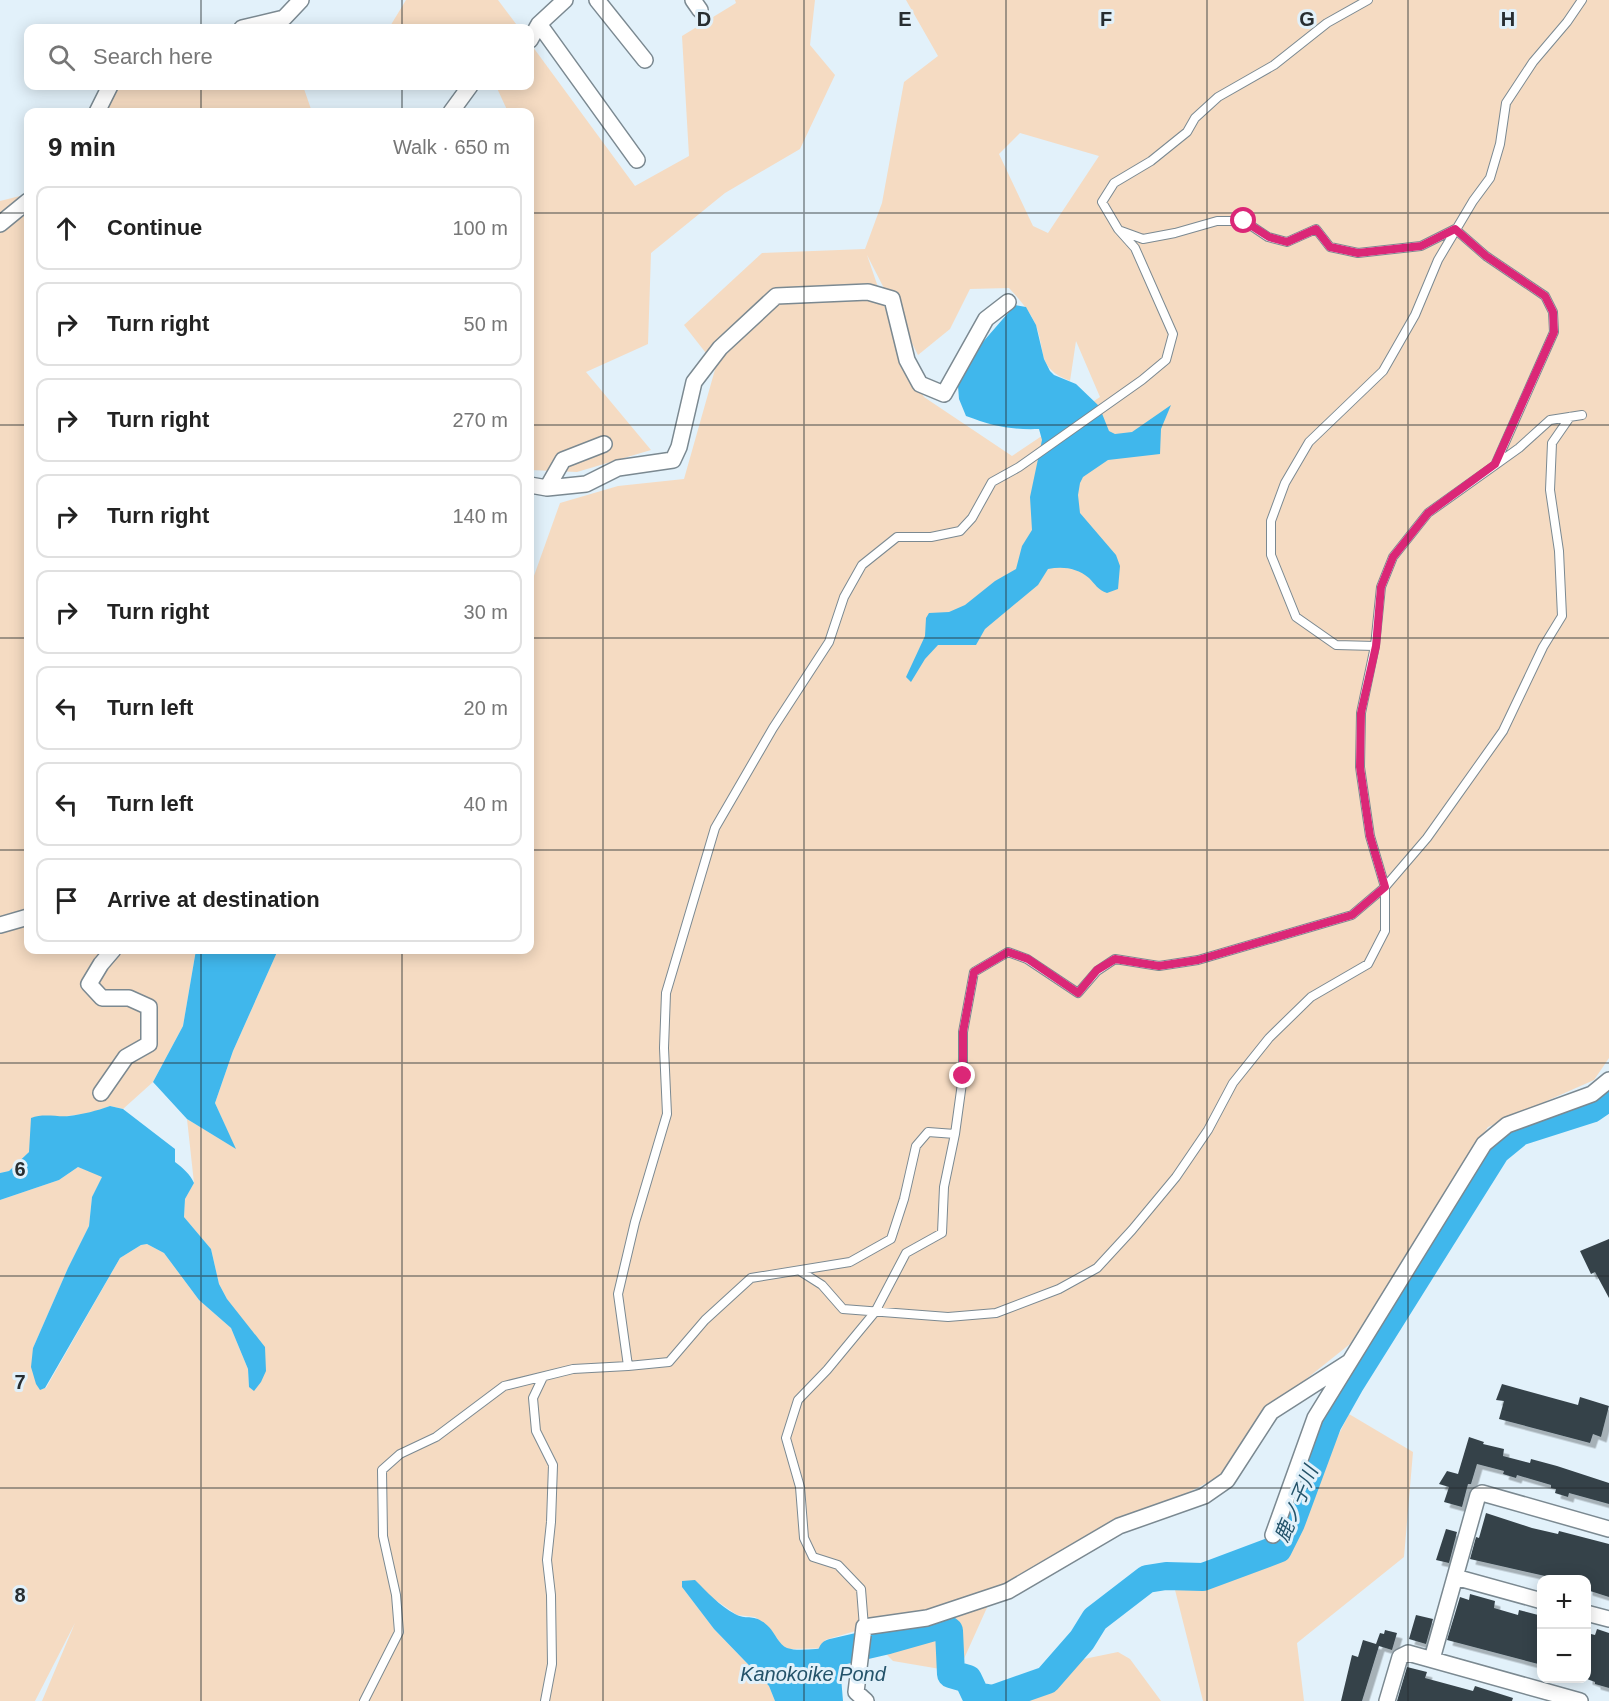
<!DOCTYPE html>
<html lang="en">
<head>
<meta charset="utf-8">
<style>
  :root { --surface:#fff; --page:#f2f2f2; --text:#222; --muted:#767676; --line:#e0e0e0 }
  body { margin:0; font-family:Arial,"Noto Sans JP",sans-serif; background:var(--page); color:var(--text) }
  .controls { position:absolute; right:18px; bottom:18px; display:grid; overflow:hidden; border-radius:12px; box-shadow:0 3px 15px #0003 }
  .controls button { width:54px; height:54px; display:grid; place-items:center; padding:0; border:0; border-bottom:2px solid var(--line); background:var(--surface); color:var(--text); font:30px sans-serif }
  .stop { position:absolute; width:18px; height:18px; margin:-14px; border:4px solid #db2777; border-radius:50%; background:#fff }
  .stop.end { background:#db2777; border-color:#fff; box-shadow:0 2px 6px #0008 }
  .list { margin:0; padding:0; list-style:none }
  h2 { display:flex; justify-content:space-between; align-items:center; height:78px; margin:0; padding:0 24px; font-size:26px }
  h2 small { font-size:20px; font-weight:400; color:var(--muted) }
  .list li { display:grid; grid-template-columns:39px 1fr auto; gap:18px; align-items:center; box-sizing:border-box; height:84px; margin:0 12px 12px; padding:0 12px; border:2px solid var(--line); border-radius:12px }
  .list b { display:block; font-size:22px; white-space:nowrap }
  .list em { font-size:20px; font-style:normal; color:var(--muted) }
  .icon { flex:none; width:33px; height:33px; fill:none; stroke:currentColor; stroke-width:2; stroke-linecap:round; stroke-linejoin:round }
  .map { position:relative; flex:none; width:1609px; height:1701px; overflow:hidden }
  .search { position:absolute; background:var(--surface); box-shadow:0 3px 15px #0003; left:24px; top:24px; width:510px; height:66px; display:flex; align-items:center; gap:15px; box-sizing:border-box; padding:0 21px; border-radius:12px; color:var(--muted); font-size:22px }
  .panel { position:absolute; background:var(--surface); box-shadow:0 3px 15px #0003; left:24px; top:108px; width:510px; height:846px; border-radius:12px }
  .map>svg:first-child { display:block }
  .green { fill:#f5dbc2; fill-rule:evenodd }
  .water { fill:#40b7ec }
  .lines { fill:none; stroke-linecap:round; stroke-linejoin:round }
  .river { stroke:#40b7ec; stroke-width:28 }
  .building { fill:#36434a; filter:url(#shadow) }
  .service-casing { stroke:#7b8991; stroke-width:10 }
  .minor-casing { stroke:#7b8991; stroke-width:18 }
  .service { stroke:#fff; stroke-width:8 }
  .minor { stroke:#fff; stroke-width:15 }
  .route { stroke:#db2777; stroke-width:8 }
  .grid { fill:none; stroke:#272d30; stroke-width:1.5; stroke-opacity:0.55 }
  .labels { text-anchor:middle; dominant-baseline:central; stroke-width:6; stroke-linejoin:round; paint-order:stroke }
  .water-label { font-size:20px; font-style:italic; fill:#24536a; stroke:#e2f1fa }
  .grid-label { font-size:20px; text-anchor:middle; font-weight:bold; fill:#272d30; stroke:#e2f1fa; stroke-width:6; stroke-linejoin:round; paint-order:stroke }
</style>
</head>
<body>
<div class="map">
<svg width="1609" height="1701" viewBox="0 0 1609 1701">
  <defs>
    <filter id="shadow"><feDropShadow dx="5.5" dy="5.5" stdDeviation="0" flood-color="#0004"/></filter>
  </defs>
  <rect width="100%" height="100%" fill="#e2f1fa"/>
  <path class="green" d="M406,0h92l21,28h-130z
    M735,0h80l-5,45 25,30 -35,74 -75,44 -74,60 -3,91 -62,28 65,78 -74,22 -47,-2v-358h-22l-12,-26h34v-43l105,143 54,-30 -7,-120 54,-33z
    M906,0h703v1058l-15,22 -106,47 -138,217 -90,72 -36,58 -230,118 -36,80 -65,-11 -31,-32 -37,11 5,8 -40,1 -7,-2 -14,-20 -14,-10 -18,-2 -20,-14 -35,-14 32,42 55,57 6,15h-733l33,-78 -40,78h-35v-501l59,-20 19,-13 25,9 -11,21 -3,29 -21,42 -35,80 6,41 7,-1 74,-130 21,-13 6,-1 17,9 35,47 32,28 17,41 1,18 12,-5 -34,-83 -8,-15 -8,-35 -27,-32 1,-18 9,-16 -7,-64 48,29 -20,-45 18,-52 45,-101h252v-363l30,-84 58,-17 66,-7 32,-113 -32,-41 78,-72 103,-4 17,-46 22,-121 34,-26zM1020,133l79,23 -51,77 -15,-7 -34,-72zM867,255l51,100 32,-26 20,-40 39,-1c10,11 20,22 26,35 12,29 0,44 35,58l6,-40 24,56 -88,59 -88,-59 -21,-37z
    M132,86h171l9,26h-212l17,-24z
    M28,194v756h168l-13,76 -30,56 -30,27 -13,-3 -18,7 -25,3 -58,55 -9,2v-972z
    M1349,1414l64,38 -9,105 -107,86 7,58h-101l-31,-123 114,-38z
    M1118,1652l12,7 31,42h-147l65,-41z"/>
  <path class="water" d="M1015,305l11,2 10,18 8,34 6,12 4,4 22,9 23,22 10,25 6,3 17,-2 39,-27 -10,24 -1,25 -52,6 -25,17 -3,6 -2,12 2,18 36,42 4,11 -2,23 -11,4c-9,-3 -12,-9 -18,-15 -12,-10 -26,-12 -41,-9l-10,16 -53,44 -9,16h-38l-13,14 -14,23 -5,-5 19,-41 1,-18 3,-5 20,-1 16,-7 30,-24 21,-12 6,-23 10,-16 -2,-33 12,-57 -3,-11c-29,1 -46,-3 -73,-13l-7,-17 -1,-13 24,-43z
    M196,950h82l-45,101 -18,52 21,46 -49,-30 -34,-37 30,-56z
    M110,1106l13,3 52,40v13c8,6 15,12 19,21l-9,16 -1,18 27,32 8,35 8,15 38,48 1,24 -5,11 -7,9 -5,-4 -1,-18 -17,-41 -32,-28 -35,-47 -17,-9 -6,1 -21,13 -75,130 -5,2 -4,-6 -5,-17 2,-19 35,-80 21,-42 3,-29 10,-20 -24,-10 -19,13 -59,20v-27l9,-2 20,-19 2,-34c12,-5 25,-1 38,-2 15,-2 27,-5 41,-10z
    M695,1580c12,12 25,26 40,34 12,7 19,-2 34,13 6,6 10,18 18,21 12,4 30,0 43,0l6,-1 3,-6 29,-1 6,13 -34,12 3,36h-68l-6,-15 -55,-57 -32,-42v-6z"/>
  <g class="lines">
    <path class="river" d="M832,1653l56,-13 53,-15 8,6 2,43 17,5 8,17 17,3 54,-19 35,-40 13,-21 52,-40 19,-3 37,1 75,-28 13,-26 37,-100 22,-39 146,-233 23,-19 72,-23 18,-12"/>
  </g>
  <path class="building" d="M1609,1239v59l-14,-26 -4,2 -11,-23z
    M1502,1384l76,21 2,-8 29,9 -8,31 -8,-3 -3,9 -91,-24 5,-18 -8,-1z
    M1469,1437l15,5 -1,2 21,5 -1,7 27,7 1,-4 26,7 52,17v21l-40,-11 -1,4 -13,-4 1,-4 -5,-1v-3l-34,-10 -1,3 -13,-4 1,-3 -27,-7 -6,20h-3l-6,23 -18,-5 5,-15 -10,-3 8,-13 11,3z
    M1486,1513l46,15 26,6 1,-3 50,13v53l-22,-7v-10h-43l1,-4 -75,-17 6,-22 3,1z
    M1446,1529l11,3 -8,31 -13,-3z
    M1470,1594l25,7 -1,7 24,7 1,-5 23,6v49l-95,-25 13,-43 9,3z
    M1416,1615l17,4 -7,25 -17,-5z
    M1597,1629l12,4v55l-14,-4v-2l-8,-3v-46l8,2z
    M1385,1630l12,3 -5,17 -13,-4 -17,55h-21l11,-46 6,2 5,-17 13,4 4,-11 4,1z
    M1407,1667l20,5 -2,6 48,13 2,-5 38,12 -1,3h-115z"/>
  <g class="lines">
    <g class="service-casing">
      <path id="service" d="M1121,231l22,8 32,-6 42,-12h27l24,16 19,5 29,-13 14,18 28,6 63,-7 34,-17 31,27 59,40 8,16 1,20 -58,131
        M1375,646l-39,-1 -40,-28 -25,-62v-34l14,-38 24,-41 74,-71 32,-56 23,-55 35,-59 17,-23 10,-34 6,-41 27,-41 34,-40 15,-22
        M800,1271l22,14 21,24 105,8 48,-4 63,-24 38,-21 35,-38 44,-53 32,-47 25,-47 36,-45 42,-41 57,-33 17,-33v-44l-15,-51 -10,-69 1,-54 14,-67 6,-59 12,-30 35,-44 91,-65 31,-28 32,-5
        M628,1366l41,-4 36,-42 46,-42 99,-16 41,-23 13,-40 12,-53 12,-14 27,2 8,-58v-44l11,-60 34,-20 19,7 51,34 19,-22 18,-12 44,7 39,-6 154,-45 33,-28 42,-49 76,-107 40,-84 19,-31 -3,-65 -9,-61 2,-47 18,-26
        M543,1377l-10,21 3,33 17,34 -2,57 -4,38 4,35 1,69 -7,37
        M864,1627l-3,-38 -23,-24 -25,-8 -9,-19 -4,-51 -14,-49 12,-38 29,-30 48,-58 31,-59 36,-20 2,-46 11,-53
        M364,1701l35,-69 -3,-37 -13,-59 -1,-66 18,-16 36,-17 68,-51 69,-17 55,-3 -10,-72 17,-72 32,-108 -3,-66 2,-55 49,-165 58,-100 56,-86 15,-45 18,-32 35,-28h34l29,-6 12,-13 20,-36 27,-15 123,-87 24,-20 7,-26 -38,-86 -17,-19 -16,-27 12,-19 37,-22 36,-29 8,-14 23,-21 56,-32 53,-42 41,-23"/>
    </g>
    <g class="minor-casing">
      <path id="minor" d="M597,0l48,60
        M693,0l7,10
        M539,24l98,136
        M242,28l42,-10 17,-18
        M530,40l9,-16 26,-24
        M97,112l13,-26
        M451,112l19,-26
        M0,224l28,-23
        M530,485l17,3 39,-4 32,-16 55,-8 6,-13 15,-65 26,-34 56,-52 92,-4 24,7 15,61 13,24 24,10 42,-75 22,-17
        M547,488l16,-28 41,-16
        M0,925l28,-8
        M101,1093l25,-36 23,-13v-37l-20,-9h-27l-13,-14 12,-20 12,-14
        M1273,1535l42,-117 169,-274 23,-19 85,-31 17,-14
        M1455,1577l87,24
        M1586,1613l23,6
        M1432,1659l46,-164 4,-2 127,36
        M866,1701l-10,-9 8,-65 63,-9 81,-27 111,-65 85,-30 23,-16 44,-68 78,-50
        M1387,1701l13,-44 8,-4 172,48"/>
    </g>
    <use href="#service" class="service"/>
    <use href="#minor" class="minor"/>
  </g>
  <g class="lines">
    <path class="route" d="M963,1076v-44l11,-60 34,-20 20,7 50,34 19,-23 18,-11 44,7 39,-6 154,-45 33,-28 -15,-51 -10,-69 1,-54 15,-67 5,-59 12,-30 35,-44 67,-49 59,-132 -1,-20 -8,-16 -59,-40 -31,-27 -34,17 -63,7 -28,-6 -14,-18 -29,13 -18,-5 -25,-16"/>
  </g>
  <path class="grid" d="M201,0v28M402,0v28M603,0v1701M804,0v1701M1006,0v1701M1207,0v1701M1408,0v1701M201,86v26M402,86v26M0,213h28M530,213h1079M0,425h28M530,425h1079M0,638h28M530,638h1079M0,850h28M530,850h1079M201,950v751M402,950v751M0,1063h1609M0,1276h1609M0,1488h1609"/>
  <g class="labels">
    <g class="water-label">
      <text transform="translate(1296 1504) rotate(-67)">鹿ノ子川</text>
      <text x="813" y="1674">Kanokoike Pond</text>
    </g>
  </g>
  <g class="grid-label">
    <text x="704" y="26">D</text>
    <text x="905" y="26">E</text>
    <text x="1106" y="26">F</text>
    <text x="1307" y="26">G</text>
    <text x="1508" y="26">H</text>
    <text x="20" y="1176">6</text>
    <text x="20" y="1389">7</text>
    <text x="20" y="1602">8</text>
  </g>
</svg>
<div class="controls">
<button>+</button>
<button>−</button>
</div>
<div class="stop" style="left:1244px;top:221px"></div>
<div class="stop end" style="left:963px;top:1076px"></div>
<div class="search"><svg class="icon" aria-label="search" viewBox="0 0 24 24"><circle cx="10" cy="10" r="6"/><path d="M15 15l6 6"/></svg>Search here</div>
<section class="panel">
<h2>9 min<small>Walk · 650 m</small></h2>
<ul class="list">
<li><svg class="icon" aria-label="ahead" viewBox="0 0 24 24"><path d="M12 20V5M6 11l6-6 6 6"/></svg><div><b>Continue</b></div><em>100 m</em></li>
<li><svg class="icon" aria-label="right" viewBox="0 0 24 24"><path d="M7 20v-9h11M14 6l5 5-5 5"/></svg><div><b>Turn right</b></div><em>50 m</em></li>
<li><svg class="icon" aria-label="right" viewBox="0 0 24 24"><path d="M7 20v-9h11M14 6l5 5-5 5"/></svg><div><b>Turn right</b></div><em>270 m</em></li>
<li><svg class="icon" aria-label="right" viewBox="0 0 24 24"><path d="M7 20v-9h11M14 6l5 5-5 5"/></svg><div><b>Turn right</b></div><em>140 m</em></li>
<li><svg class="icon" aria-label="right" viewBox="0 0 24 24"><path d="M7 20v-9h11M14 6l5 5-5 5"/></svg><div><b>Turn right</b></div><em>30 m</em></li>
<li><svg class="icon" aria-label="left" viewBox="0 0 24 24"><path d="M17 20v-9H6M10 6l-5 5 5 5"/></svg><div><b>Turn left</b></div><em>20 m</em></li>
<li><svg class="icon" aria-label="left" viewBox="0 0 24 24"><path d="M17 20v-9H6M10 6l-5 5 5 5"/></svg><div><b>Turn left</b></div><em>40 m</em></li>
<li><svg class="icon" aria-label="arrive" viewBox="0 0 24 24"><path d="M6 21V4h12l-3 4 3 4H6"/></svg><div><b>Arrive at destination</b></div></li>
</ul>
</section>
</div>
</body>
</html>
